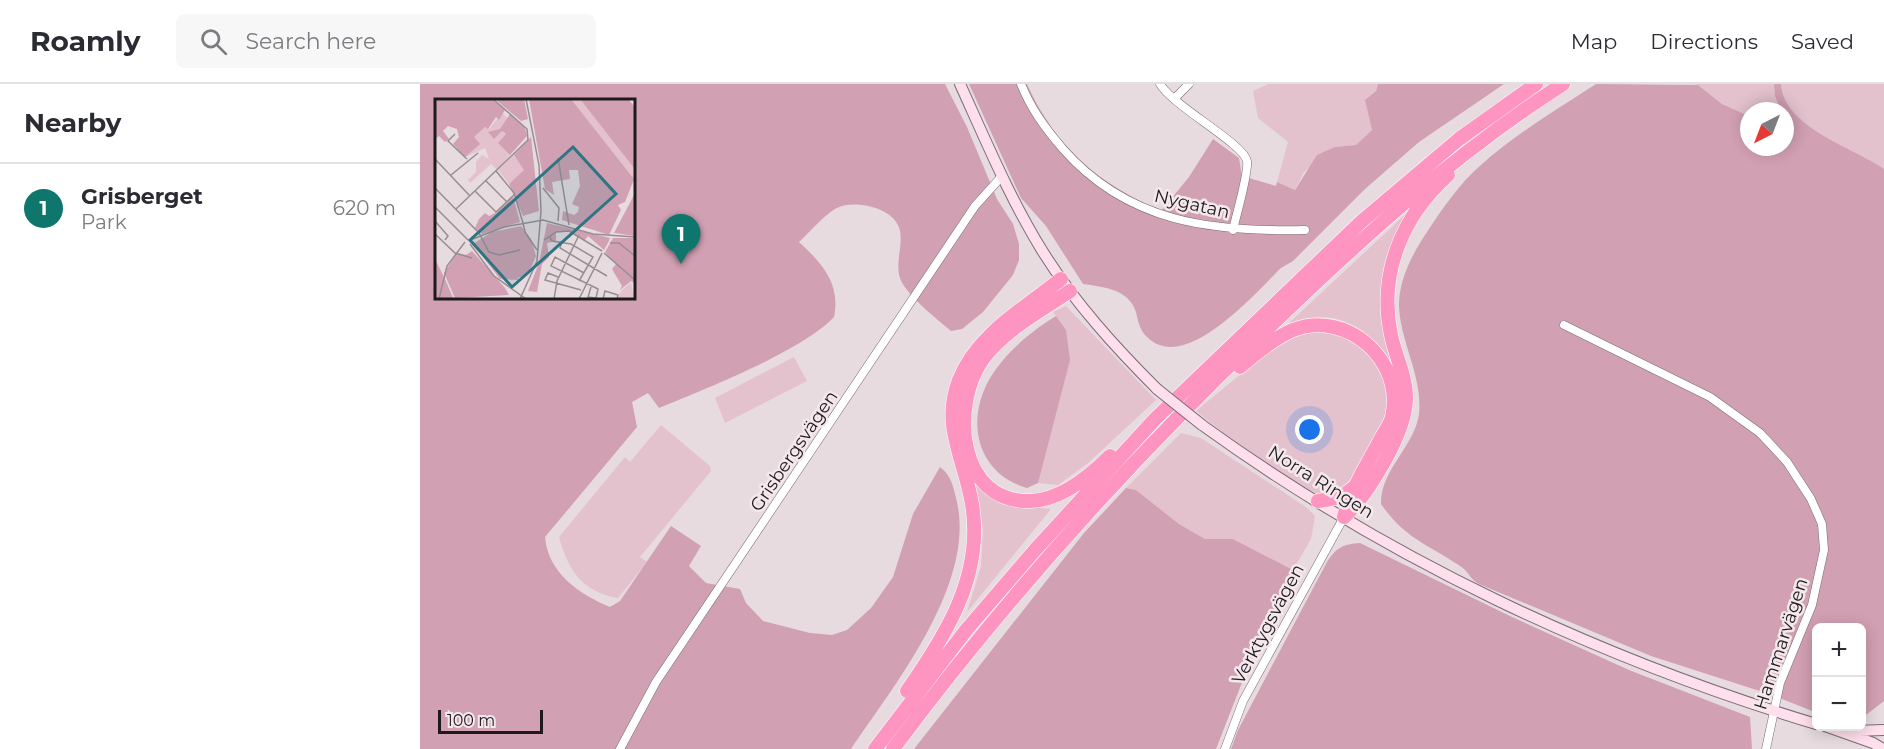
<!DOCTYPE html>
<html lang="en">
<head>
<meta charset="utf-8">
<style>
  :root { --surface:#fff; --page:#f7f7f7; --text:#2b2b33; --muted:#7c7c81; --line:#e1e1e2; --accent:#0f766e }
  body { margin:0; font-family:Montserrat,sans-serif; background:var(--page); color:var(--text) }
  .controls { position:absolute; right:18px; bottom:18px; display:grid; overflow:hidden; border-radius:9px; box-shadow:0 3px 15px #0003 }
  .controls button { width:54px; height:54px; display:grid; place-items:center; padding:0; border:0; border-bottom:2px solid var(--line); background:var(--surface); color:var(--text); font:30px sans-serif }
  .compass { position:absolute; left:1320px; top:18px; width:54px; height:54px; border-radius:50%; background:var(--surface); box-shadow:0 3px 15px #0003; rotate:222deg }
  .scale { position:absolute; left:18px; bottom:15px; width:105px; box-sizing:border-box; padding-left:6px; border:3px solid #1e1a1b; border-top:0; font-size:16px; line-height:21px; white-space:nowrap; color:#1e1a1b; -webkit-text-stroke:4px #f4e8ec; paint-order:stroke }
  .you { position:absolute; left:890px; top:346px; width:21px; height:21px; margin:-15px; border:4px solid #fff; border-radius:50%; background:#1a73e8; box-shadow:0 0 0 9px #1a73e833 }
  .badge { display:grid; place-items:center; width:39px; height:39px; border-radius:50%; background:var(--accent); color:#fff; font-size:20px; font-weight:700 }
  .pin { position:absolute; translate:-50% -50px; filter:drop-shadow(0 2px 3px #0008) }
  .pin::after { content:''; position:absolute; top:32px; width:21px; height:18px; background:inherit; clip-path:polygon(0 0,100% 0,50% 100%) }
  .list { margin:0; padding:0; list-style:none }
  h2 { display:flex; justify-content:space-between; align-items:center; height:78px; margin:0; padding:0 24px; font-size:26px }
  h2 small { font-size:20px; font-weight:400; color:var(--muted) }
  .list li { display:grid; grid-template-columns:39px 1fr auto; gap:18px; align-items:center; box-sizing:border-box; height:90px; padding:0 24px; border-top:2px solid var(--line) }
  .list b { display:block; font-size:22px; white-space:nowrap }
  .list p { margin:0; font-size:20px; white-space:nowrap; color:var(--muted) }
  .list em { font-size:20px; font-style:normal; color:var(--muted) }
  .icon { flex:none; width:33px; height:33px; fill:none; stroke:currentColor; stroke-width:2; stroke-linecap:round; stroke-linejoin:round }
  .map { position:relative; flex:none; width:1464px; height:665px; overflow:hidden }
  header { display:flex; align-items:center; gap:36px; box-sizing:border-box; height:84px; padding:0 30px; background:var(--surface); border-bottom:2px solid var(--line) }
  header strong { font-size:28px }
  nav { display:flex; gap:33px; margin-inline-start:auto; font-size:21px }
  .search { width:420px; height:54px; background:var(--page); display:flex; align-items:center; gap:15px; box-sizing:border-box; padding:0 21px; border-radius:9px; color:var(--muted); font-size:22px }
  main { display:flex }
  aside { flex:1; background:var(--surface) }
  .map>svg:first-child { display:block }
  .green { fill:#e3c2ce }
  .forest { fill:#d1a0b2; fill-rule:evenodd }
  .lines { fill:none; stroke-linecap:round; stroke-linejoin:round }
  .street-casing { stroke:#786d71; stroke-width:9 }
  .secondary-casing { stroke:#786d71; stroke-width:12 }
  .highway-casing { stroke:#fff; stroke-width:15 }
  .street { stroke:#fff; stroke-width:8 }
  .secondary { stroke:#ffdfec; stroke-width:10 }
  .highway { stroke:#fe95c1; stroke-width:14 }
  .secondary-bridge-casing { stroke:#786d71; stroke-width:12; stroke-linecap:butt }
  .secondary-bridge { stroke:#ffdfec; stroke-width:10 }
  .labels { text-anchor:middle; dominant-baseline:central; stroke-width:5; stroke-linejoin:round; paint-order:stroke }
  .street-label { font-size:18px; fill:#1e1a1b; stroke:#f4e8ec }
  .inset-road { fill:none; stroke:#978e91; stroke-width:1.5 }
  .view { fill:#2e7482; fill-opacity:0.15; stroke:#2e7482; stroke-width:3 }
  .inset-edge { fill:none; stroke:#1e1a1b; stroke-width:3 }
</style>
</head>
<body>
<header>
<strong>Roamly</strong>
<div class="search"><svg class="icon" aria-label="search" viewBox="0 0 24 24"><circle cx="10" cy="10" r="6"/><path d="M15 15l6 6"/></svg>Search here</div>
<nav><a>Map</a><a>Directions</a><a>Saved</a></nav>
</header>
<main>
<aside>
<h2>Nearby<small></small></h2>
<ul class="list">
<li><span class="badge">1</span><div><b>Grisberget</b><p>Park</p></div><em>620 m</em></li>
</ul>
</aside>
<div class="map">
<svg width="1464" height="665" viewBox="0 0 1464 665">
  <rect width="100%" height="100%" fill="#e7dbdf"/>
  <path class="green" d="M848,0h110l-2,7 -11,9 7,30 -16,15 -21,2 -31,25 -9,18 -18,-8 11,-40 -30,-24 -5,-27z
    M1272,0h82l1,12 6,15h-32v5l-27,-12 -24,-19z
    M1361,0h103v85c-29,-21 -100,-41 -103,-85z
    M991,125c-30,50 -32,96 -21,153 -22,-38 -61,-56 -102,-38z
    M646,222l90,94 -68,63 -30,22 -20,-2 28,-153 -13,-18z
    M883,249c16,0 31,-1 45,5 30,11 44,52 36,81 -5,18 -38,80 -59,76 -30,-4 -103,-63 -129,-84l68,-56z
    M374,273l13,24 -82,42 -10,-25z
    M241,341l49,41 1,5 -71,86 7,5 -29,36c-36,-6 -50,-28 -59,-61l66,-80 5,5z
    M761,349l20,5 105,69 9,9 -4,23 -18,31 -60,-31h-28l-26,-15 -43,-34 -10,-2z
    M555,399c23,19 47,24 76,26l-84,103 14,-46 2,-35z"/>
  <path class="forest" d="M0,0h525l22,43 30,72 16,25 6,20v16l-6,15 -30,37 -21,17 -11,2c-14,-12 -46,-37 -51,-53 -5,-15 3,-32 0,-47 -4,-23 -45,-32 -63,-23 -11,5 -28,25 -38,34 23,21 42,42 35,75 -32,34 -129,72 -175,91l-11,-15 -16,9 5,25 -92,110c3,36 34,57 65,70l10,-6 51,-75 30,20 -12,20 17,17 34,6 6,14 17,18 47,12 22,2 15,-5 24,-22 22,-31 20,-63 27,-47c11,8 13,19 16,31 22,83 -61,186 -105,251h-431zM16,16h197v197h-197z
    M549,0h58c29,64 71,99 134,127l28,-34 24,-38 26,19 3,18 34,10 1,-4 18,8 22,-35 18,-8 21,-2 16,-15 -7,-30 11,-9 2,-7h126l-85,58 -54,47 -72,72 -12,7c-26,25 -96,107 -134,69 -7,-6 -9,-16 -11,-25 -7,-23 -33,-25 -53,-28l-37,-58 -25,-28z
    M1176,0l102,1 24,19 27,12v31h36v-36h-4l-6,-15 -1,-12h7c3,44 74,64 103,85v532l-22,17v-90h-46l-1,84 -46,-18 -118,-38 -172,-72c-8,-4 -10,-11 -16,-16 -33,-23 -57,-28 -82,-64 -1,-34 34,-58 38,-90 4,-39 -20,-73 -20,-111 1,-26 14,-50 28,-71 16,-24 32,-48 54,-67 33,-30 78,-57 115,-81z
    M636,232l10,14 4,30 -32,123 -11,5c-49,-14 -62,-65 -38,-108 15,-26 42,-49 67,-64z
    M706,404l10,2 43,34 26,15h28l60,31 -34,69 -43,110h-302l170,-216z
    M940,459l152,74 117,53 121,47 2,32h-521l7,-19 89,-168c9,-14 16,-18 33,-19z"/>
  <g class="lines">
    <g class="street-casing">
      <path id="street" d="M601,0c10,25 24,44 42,65 65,74 149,83 242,81
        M740,0c13,22 84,60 87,77 2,11 -11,55 -14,69
        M755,14l14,-14
        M1144,241l146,72 50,36 27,29 24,37 11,25 2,26 -12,55 -32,78 -14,66
        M200,665l36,-67 319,-476 27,-30
        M805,665l18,-48 101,-184"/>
    </g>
    <g class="secondary-casing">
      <path id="secondary" d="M540,0c26,57 50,115 83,168 32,51 72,95 114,137
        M782,341c185,134 396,233 614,299
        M1405,642l48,17 10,6
        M1432,647l32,-1"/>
    </g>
    <g class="highway-casing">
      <path id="highway" d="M650,207c-29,20 -66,39 -87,68 -33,46 -26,145 48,142 29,-1 59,-25 79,-45
        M820,283c15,-13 34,-29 53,-37 54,-21 112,31 99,87 -2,8 -9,17 -13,25 -13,24 -28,48 -35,75
        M898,417l23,-4 12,-9
        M924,433c24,-22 63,-86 62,-120 0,-21 -11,-42 -15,-62 -13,-61 11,-119 57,-160
        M487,607c39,-56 77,-116 65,-187 -7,-44 -31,-78 -13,-124 18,-46 66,-72 102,-101
        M455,665l92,-120 68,-79 120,-131 207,-198 97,-82 77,-55
        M473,665c110,-148 234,-285 367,-413 95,-92 191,-180 303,-252"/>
    </g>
    <use href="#street" class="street"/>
    <use href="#secondary" class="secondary"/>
    <use href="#highway" class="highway"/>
    <g class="secondary-bridge-casing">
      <path id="secondary-bridge" d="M737,305l45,36"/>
    </g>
    <use href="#secondary-bridge" class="secondary-bridge"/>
  </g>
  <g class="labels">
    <g class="street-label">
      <text transform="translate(772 120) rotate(13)">Nygatan</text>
      <text transform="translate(374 367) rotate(-56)">Grisbergsvägen</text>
      <text transform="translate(901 398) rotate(32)">Norra Ringen</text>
      <text transform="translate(848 540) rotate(-62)">Verktygsvägen</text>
      <text transform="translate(1361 560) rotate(-72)">Hammarvägen</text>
    </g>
  </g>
  <g transform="translate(15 15)">
    <rect width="200" height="200" fill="#e7dbdf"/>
    <path d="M136,0h9l32,40 22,29v11zM67,14l7,6 -15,20 8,-8 4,4 -7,9 11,11 -13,15 -6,-6 -21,19 -2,-3 8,-8v-10l6,-7 7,4 -4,-11 -20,9 9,-20 11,-10 4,2zM79,56l11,15 -16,14 -11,-14zM196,183l3,16 -16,1 3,-8z" fill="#e3c2ce"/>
    <path d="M0,0h57l13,11 -6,10 -3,-3 -8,12 -3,-2 -11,10 6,7 -15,13 -12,-13 6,-7 -2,-8 -9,-3 -5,5 6,8 -4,3 -6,-6 -4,3zM60,0h29l4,20 -7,2zM94,0h42l63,80 -9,23 -7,3 3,5 -12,25 -47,-15 1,-9 11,4 4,-3 1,-5 -7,-3 8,-18 -2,-16h-9l1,9 -18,3 2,13 -9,-6zM145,0h48l6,7v62zM75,15l15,14 2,8 -17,19 -12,-12 8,-9 -4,-3 -8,8 -6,-7 12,-3zM96,38l8,74 -16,5 -14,-32 15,-14 -10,-15zM199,96v41l-19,-3h-1zM78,97l7,26 -38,12 -7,-6 4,-9 6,-6 4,3 6,-3zM112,124l63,15 -1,3 -5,9 -16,-14 -3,4 -15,-8h-14v9l-9,2 2,14 -7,7 -5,28 -9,-1 11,-28zM86,127l10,13 5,17 -8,19 -11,3 8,8 -6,-6 -19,-1 -27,-35 19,-12zM178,139h21v45l-3,-2 -11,9 2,-4 -10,-17 4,-5 -11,-12zM37,152l33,37 4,7 -54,3 -11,-25 13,-20 9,2zM0,160l10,20 8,19h-18z" fill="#d1a0b2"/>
    <path class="inset-road" d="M20,35l-7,7 19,18M123,59l11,67M0,60l35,37M61,72l18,22 9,30M16,76l27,-22M51,82l21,21M0,89l44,45 10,19 10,3 21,-5M108,89l16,20 -1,13M40,92l21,21 19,-18M0,108l33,33M21,110l72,-69 -1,-11 -34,-30M0,122l13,15 -3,4M88,124l2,9 12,18M0,135l20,19 17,5M114,137l3,5 19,3 22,13 -14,24M35,141l34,-13 39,-7 50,14 42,3M109,141l12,-8 13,-1 33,20M127,142l-2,7 47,28M175,144h9l16,13M35,145l24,32 32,23M169,154l31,27M149,174l-29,-16 -4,9 47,23 -2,9 -8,-1 3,-10M123,178l-10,-4 -3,7 36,10M4,200l8,-33 18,-24M85,200l17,-38 4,-50 -2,-46 -13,-66M119,200l3,-18 22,-46M144,200l23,-46M168,200l2,-8 13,4 -1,4"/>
    <path class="view" d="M138,48l43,47 -104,93 -42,-47z"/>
    <rect width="200" height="200" class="inset-edge"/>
  </g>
</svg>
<div class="controls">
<button>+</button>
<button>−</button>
</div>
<svg class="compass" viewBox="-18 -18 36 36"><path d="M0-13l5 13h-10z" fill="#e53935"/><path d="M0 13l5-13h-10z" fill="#7c7c81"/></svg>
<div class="scale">100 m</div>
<div class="you"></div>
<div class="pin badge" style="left:261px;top:180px">1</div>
</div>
</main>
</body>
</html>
